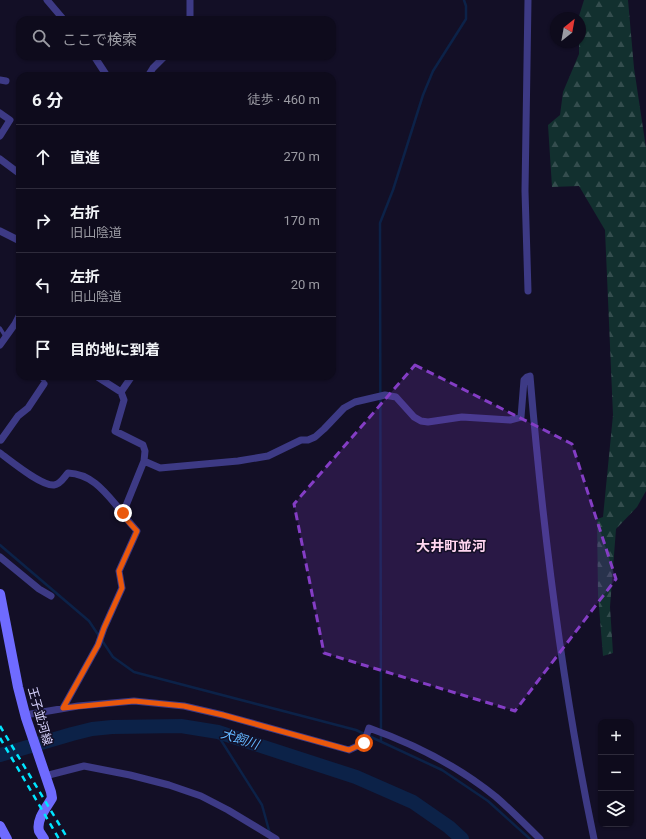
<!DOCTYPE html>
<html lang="ja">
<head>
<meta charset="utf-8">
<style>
  :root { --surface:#0e0b1c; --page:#1c1929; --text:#f1f3f6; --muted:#9b9ba3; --line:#2e2b3b }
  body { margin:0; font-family:Roboto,"Noto Sans JP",sans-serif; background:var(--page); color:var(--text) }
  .controls { position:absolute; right:12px; bottom:12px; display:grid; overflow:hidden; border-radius:8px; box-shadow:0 1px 3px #0004 }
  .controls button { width:36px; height:36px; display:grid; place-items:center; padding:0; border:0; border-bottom:1px solid var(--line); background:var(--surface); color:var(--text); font:20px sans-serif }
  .compass { position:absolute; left:550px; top:12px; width:36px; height:36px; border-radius:50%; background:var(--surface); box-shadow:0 1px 3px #0004; rotate:31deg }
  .stop { position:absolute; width:12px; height:12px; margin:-9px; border:3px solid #ea580c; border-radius:50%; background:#fff }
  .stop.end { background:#ea580c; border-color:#fff; box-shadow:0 1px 4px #0008 }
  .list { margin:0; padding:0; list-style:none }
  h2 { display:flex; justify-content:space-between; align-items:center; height:52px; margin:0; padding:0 16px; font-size:17px }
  h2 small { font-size:13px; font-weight:400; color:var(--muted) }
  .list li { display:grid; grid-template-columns:26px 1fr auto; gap:12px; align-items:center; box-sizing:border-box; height:64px; padding:0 16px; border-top:1px solid var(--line) }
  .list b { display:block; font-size:15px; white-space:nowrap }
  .list p { margin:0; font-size:13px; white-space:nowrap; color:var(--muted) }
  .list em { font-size:13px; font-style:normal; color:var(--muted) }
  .icon { flex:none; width:22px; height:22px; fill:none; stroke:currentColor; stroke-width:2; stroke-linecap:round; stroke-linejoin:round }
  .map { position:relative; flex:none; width:646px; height:839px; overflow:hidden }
  .search { position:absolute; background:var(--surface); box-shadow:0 1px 3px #0004; left:16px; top:16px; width:320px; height:44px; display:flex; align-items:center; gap:10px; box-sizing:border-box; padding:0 14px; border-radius:12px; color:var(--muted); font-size:15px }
  .panel { position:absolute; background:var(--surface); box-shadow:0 1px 3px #0004; left:16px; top:72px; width:320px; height:308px; border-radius:12px }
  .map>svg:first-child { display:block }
  .forest { fill:url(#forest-firs) }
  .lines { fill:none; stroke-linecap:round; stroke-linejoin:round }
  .stream { stroke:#0c2248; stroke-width:2.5 }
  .river { stroke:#0c2248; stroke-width:14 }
  .lane { stroke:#3d3a85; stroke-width:3.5 }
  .street { stroke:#3d3a85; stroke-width:7 }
  .secondary { stroke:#6f6bff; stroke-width:10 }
  .rail { stroke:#00e5ff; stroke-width:2.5; stroke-dasharray:6 5; stroke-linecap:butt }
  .route { stroke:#ea580c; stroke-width:5 }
  .marked { fill:#843dc5; fill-opacity:0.2; stroke:#843dc5; stroke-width:3; stroke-dasharray:8 5; stroke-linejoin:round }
  .labels { text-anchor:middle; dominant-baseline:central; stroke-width:3; stroke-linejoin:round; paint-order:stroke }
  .street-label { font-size:12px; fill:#d9d4ff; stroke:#130f26 }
  .water-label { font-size:13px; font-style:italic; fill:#62b6ff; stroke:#130f26 }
  .quarter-label { font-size:14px; font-weight:bold; fill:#ffd6f0; stroke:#130f26 }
</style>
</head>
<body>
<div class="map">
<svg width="646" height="839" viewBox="0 0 646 839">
  <defs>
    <pattern id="forest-firs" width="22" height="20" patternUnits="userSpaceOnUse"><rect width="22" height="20" fill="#12302f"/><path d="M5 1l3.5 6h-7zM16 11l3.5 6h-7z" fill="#344d4e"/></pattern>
  </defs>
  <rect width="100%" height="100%" fill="#130f26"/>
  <path class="forest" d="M584,0h44l6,68 12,80v343l-9,16 -21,22 -6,78 3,46 -10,3 -5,-61 -1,-76 6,-2 10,-102 -8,-185 -26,-44 -27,1 -4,-62 12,-10 3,-23 16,-38v-12h1v-24l-1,-2z"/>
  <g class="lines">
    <path class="stream" d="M0,545l89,76 24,36 21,15 222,58 86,40 46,31 42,38
      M218,732l1,5 43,68 8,29
      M381,741l-1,-518 13,-33 30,-95 10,-24 33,-52v-13l-2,-6"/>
    <path class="river" d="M0,755l72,-21 20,-5 20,-2 69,-1 37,6 138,45 57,25 36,25 13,12"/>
    <path class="lane" d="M0,328l5,8
      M38,376l6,5v3"/>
    <path class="street" d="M47,0l17,20
      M190,0v20
      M94,56l13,20
      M148,76l5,-8 12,-12
      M0,80l6,1
      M0,113l10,7 -10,16
      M0,159l20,15
      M0,231l20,10
      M528,291l-3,-100 3,-191
      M0,345l15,-21 5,-10
      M121,392l11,-16
      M1,440l17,-24 10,-8 16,-24
      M0,453c11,8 41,33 54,32 7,-1 10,-8 14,-12 26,1 39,22 55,40
      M144,461l16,7 78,-7 30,-5 33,-16h7l7,-3 9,-8 20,-21 11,-6 30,-7 11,2 18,20 7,4 7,1 34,-5 48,3 11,-3 3,-37 3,-3 3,-1c13,155 32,311 64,463
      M0,557l39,32 12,7
      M63,708l35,-63 6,-17 18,-40 -3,-17 18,-40 -12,-14 -2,-4 21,-52 1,-10 -2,-6 -28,-14 9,-31 -3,-8 -25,-16
      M25,715l53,-9 56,-5 50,5 39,9 126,35 15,-7 5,-15c45,16 89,38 127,69 15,13 30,28 44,42
      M45,776l39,-10 46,9 39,10 32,11 27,14 48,29"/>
    <path class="secondary" d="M0,594l18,93 8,31 25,74 1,6c-5,9 -16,21 -13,33 1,2 4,6 5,8
      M0,826l7,13"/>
    <path class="rail" d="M0,726l68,113
      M0,738l59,101"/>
  </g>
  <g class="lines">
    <path class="route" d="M123,513l2,5 12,13 -18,40 3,17 -18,40 -6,17 -35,63 71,-7 50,5 39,9 126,35 15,-7"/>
  </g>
  <path class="marked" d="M415,365l157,79 44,135 -101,132 -191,-58 -30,-149z"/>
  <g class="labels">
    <g class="street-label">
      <text transform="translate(40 716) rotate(74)">王子並河線</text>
    </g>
    <g class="water-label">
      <text transform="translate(240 739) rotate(18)">犬飼川</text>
    </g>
    <g class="quarter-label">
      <text x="451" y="546">大井町並河</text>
    </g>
  </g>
</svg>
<div class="controls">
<button>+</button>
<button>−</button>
<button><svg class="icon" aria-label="layers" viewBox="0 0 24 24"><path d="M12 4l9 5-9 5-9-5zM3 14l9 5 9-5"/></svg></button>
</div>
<svg class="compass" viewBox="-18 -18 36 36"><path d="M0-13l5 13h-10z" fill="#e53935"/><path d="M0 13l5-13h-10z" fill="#9b9ba3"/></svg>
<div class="stop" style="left:364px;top:743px"></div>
<div class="stop end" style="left:123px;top:513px"></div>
<div class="search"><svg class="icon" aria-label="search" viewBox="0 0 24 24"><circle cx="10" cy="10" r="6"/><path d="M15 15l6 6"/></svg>ここで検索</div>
<section class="panel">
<h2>6 分<small>徒歩 · 460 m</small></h2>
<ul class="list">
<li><svg class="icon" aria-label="ahead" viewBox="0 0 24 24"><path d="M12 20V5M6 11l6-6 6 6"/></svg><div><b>直進</b></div><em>270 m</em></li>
<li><svg class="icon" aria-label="right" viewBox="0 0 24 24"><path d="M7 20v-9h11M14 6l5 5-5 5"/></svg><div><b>右折</b><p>旧山陰道</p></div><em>170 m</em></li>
<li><svg class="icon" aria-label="left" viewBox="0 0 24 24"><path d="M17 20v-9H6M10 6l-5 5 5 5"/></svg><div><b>左折</b><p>旧山陰道</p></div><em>20 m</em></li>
<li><svg class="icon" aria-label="arrive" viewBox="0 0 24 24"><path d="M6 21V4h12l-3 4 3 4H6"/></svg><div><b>目的地に到着</b></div></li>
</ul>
</section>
</div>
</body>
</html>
